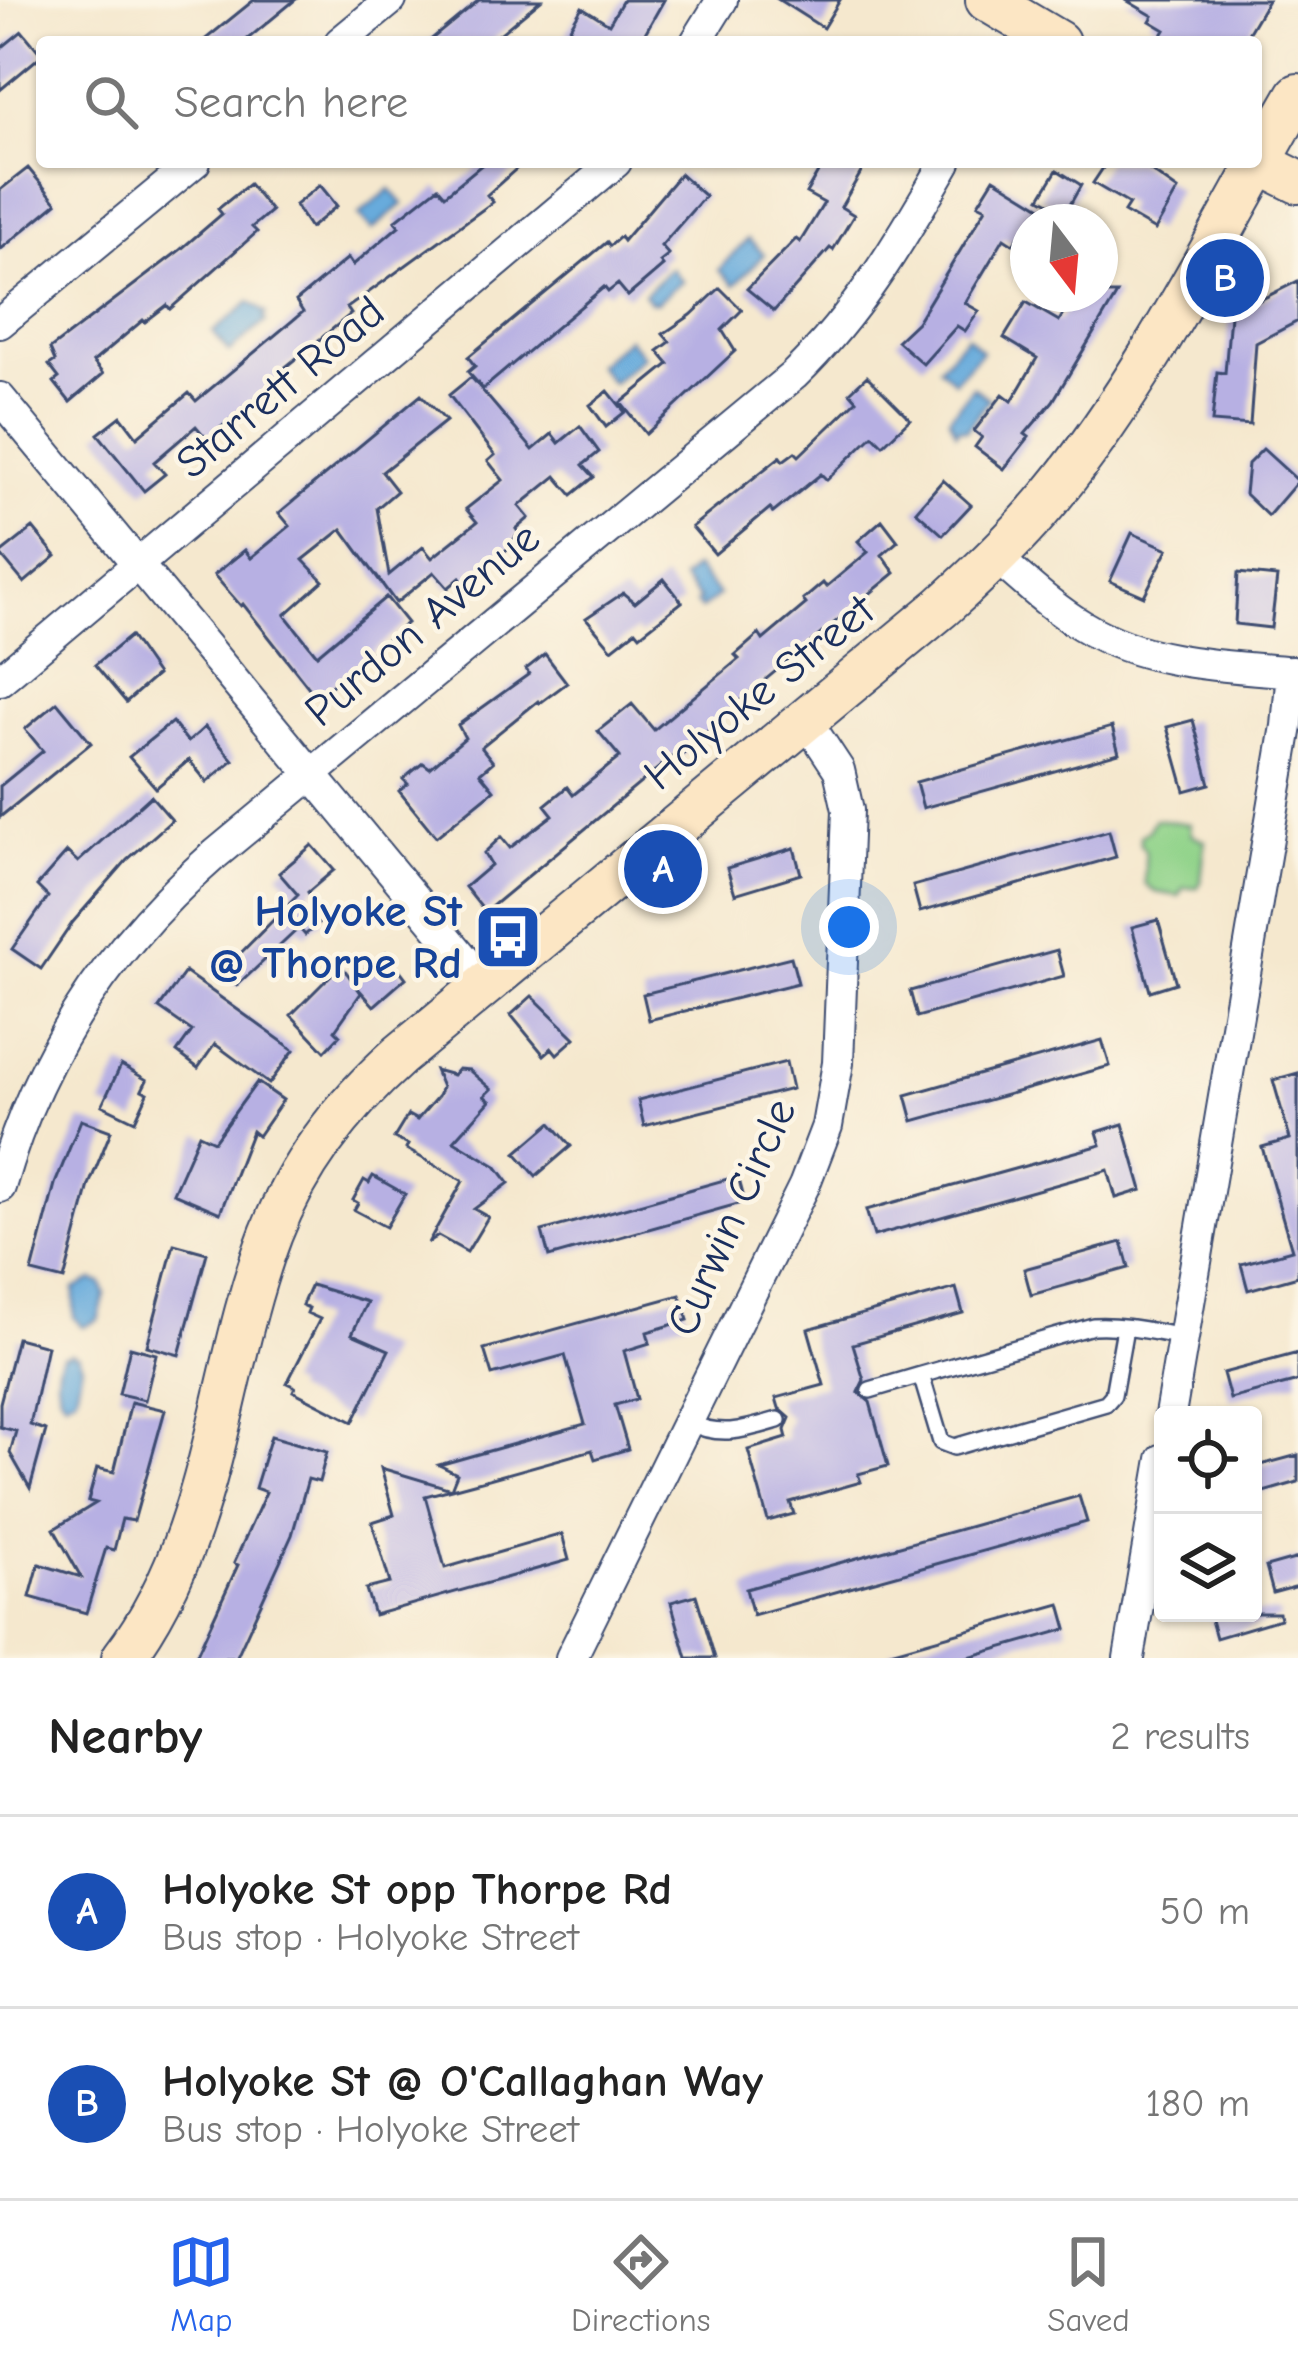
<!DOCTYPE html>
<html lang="en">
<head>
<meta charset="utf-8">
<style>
  :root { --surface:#fff; --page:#f6f6f6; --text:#222; --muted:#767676; --line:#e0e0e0; --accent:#2563eb }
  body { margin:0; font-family:"Comic Neue",sans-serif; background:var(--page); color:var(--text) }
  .controls { position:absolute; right:36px; bottom:36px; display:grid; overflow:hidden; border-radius:12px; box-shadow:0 3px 9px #0004 }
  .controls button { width:108px; height:108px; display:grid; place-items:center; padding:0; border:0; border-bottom:3px solid var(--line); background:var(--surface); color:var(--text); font:60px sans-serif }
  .compass { position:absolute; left:1010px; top:204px; width:108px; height:108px; border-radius:50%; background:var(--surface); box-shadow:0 3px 9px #0004; rotate:164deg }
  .you { position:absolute; left:849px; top:927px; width:42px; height:42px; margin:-30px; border:9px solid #fff; border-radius:50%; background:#1a73e8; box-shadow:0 0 0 18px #1a73e833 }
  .badge { display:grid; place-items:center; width:78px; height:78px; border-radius:50%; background:var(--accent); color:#fff; font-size:39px; font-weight:700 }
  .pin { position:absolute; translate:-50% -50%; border:6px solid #fff; box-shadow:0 3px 12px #0006 }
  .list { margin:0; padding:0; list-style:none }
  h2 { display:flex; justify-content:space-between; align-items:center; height:156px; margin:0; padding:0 48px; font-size:51px }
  h2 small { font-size:39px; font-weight:400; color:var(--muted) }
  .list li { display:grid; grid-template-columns:78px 1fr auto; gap:36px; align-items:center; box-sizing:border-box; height:192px; padding:0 48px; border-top:3px solid var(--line) }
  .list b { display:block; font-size:45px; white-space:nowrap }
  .list p { margin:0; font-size:39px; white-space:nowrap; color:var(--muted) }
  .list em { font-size:39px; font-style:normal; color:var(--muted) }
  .icon { flex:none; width:66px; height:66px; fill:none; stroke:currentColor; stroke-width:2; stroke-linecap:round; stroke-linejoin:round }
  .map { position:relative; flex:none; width:1298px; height:1658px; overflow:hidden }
  .search { position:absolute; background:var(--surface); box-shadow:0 3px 9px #0004; left:36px; right:36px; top:36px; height:132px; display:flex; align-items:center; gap:30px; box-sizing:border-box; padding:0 42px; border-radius:12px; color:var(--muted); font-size:45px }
  .sheet { height:540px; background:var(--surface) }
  nav { display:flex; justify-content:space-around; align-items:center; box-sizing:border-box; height:168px; border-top:3px solid var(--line); background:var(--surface); font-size:33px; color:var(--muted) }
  nav a { display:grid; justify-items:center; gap:6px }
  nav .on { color:var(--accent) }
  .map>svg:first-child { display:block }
  .green { fill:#91d38a; stroke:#568174; stroke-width:3 }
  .water { fill:#67abdc; stroke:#416d9d; stroke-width:3 }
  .building { fill:#b7b0e3 }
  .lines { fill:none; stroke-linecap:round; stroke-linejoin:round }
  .lane-casing { stroke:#3c4b6f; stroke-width:20 }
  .street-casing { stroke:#3c4b6f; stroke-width:34 }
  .secondary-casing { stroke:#3c4b6f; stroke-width:46 }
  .lane { stroke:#fff; stroke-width:15 }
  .street { stroke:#fff; stroke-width:30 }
  .secondary { stroke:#fce6c4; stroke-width:42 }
  .labels { text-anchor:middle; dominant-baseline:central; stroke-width:9; stroke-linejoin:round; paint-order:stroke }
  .street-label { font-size:45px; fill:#1b2f5e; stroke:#fcf5e5 }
  .transit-label { font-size:45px; font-weight:bold; fill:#164399; stroke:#fcf5e5; text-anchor:end }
</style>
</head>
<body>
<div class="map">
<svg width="1298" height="1658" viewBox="0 0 1298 1658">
  <rect width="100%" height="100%" fill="#fcf5e5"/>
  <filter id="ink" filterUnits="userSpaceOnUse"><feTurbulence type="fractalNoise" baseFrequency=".00833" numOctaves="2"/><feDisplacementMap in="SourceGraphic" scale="24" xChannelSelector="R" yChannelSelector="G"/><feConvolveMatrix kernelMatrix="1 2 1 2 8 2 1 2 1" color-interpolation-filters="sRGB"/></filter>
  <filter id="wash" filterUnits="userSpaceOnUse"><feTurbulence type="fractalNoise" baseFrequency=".004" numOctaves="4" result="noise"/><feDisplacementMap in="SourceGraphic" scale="48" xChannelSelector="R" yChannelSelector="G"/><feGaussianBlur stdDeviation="2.7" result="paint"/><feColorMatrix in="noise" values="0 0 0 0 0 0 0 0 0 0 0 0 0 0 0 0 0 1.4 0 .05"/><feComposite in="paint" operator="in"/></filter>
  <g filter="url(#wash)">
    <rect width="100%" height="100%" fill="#f5e8ce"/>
    <path class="green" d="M1155,819l35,5 1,10 14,7 -4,41 -4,6h-13l-5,8 -24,-4 -10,-8v-34l-5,-5v-9l8,-5z"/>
    <path class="water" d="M390,189l13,15 -31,26 -13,-15z
      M748,239l16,15 -29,31 -16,-15z
      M671,268l11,13 -25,21h-7l-6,-8z
      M250,302l16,11 -3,4 3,4 -37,31 -16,-20z
      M967,336l15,15 -28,30 -15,-14z
      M628,338l15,18 -31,27 -15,-18z
      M973,387l16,12 -23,31 -7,-2 -3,4 -7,-14z
      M695,568l24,27 -18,14 -5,-6 4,-3 -18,-21z
      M92,1280l9,3 4,12 -7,25 -15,7 -9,-9v-29z
      M71,1353l7,3 4,9 -6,30 -11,6c-11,-9 -9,-33 -3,-45z"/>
    <g id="blocks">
      <path class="building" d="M254,0h41l-51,42h-42z
        M479,0h62l-51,42h-62z
        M623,0h41l-24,42h-61l-13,-8 16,-27 27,17z
        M779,0h61l-17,28z
        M1126,0h142l-25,42h-68l-13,-7 3,-5 -15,-9 3,-5z
        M22,31l20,24 -42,35v-41z
        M485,162h39l-37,33 6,7 -146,106 4,6 -73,59 4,4 -75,62 -11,-13 -42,36 11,12 -21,17 -46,-57 23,-18 16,21 52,-44 7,8 107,-89 -7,-11 52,-43 5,7 46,-39 -4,-5 43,-34 7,8z
        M824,162h43l-26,45 13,8 -21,35 -3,-2 -56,63 -27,-22 49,-50 4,3 24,-39 -18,-10z
        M1107,162h31l40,28 -23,40 -31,-18 5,-8 -36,-21z
        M28,168l29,35 -57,47v-60z
        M1057,170l24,15 -15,27 -26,-14z
        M680,174l25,22 -44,50 8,9 -9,7 3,4 -35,30 -10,-12 -10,8 -4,-5 -121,102 -15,-17 7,-6 -7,-9 139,-115 3,4 10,-9 3,4z
        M994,178l47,29 -28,37 -9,-6 -39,65 14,8 -14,20 -8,-5 -34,38 -26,-23 20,-19 69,-114 -8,-4z
        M249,184l22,27 -19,16 5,5 -87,77 -3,-4 -22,17 -2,-2 -50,42 10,12 -33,28 -16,-20 5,-4 -10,-13 6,-4 -5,-12 130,-99 42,-36 -4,-5z
        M320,185l17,21 -27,22 -15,-23z
        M1298,281v40l-42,22 -6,82 -38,-3 5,-50 8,1 5,-58z
        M720,288l22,22 -20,20 13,21 -89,83 -25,-31 48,-39 -11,-13 12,-9 -7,-8 28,-19z
        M1075,294h42l-64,107 -28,33 4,3 -25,32 -29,-22 7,-10 -8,-6 29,-37 9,7 25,-43 -33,-20 22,-36 33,19z
        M867,376l43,43 -27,26 -10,-10 -46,45 -6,-6 -48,39 -3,-5 -55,46 -23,-27 88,-70 3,4 12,-9 4,4 58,-56 -7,-8z
        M471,377l62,73 19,-16 7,9 21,-17 19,26 -16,13 11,12 -22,18 -16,-19 -37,30 10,12 -13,11 3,4 -5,6 2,3 -52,42 -4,-6 -12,10 -14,-16 -38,31 -54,-74 -39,31 20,21 -38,34 32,40 69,-58 21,26 -88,73 -6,-3 -70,-89 -2,2 -27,-31 31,-25 6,8 39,-32 -11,-13 142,-118 25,26 -64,51 15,19 -20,17 12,67 34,-28 9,11 45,-36 -11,-13 37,-29 -15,-19 7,-6 -46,-60z
        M608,391l17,21 -19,15 -16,-22z
        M1263,449l35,32 -30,35 -23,-22 3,-30z
        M943,480l28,25 -28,30 -27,-24z
        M882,520l16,21 -16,14 13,18 -158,130 -59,56 -4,-4 -189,157 -20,-25 26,-22 -7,-12 17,-16 9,11 43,-33 -8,-10 22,-18 6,8 47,-38 -22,-26 34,-27 22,26 85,-71 -4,-4 24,-21 4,6 43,-36 -3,-4 20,-17 3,4 42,-35 -10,-11z
        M33,528l23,28 -32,27 -24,-29z
        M1132,533l36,16 -24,47 -34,-15z
        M1238,573l39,4 -6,51 -36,-4z
        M664,579l18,23 -42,33 -4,-5 -24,19 -26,-31 37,-25 12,10z
        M130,636l27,39 -31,27 -31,-37z
        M545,654l22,29 -27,20 -2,-2 -57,46 12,15 -13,11 14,17 -58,47 -37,-46 9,-7 -5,-5 20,-16 7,5 35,-30 -7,-13 71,-51 -3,-5z
        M57,702l34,41 -91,74v-31l43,-35 -18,-22z
        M1193,720l17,64 -25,7 -18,-64z
        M172,722l16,20 17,-15 28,33 -26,22 -18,-22 -33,28 -27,-31z
        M1112,727l7,26 -196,55 -7,-26z
        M151,796l21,24 -45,40 -54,62 -32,47 -29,-20 36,-52 -11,-11 30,-34 11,10z
        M1109,831l7,26 -196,55 -7,-26z
        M312,845l22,25 -26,22 15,28 -18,15 -6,-7 -62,58 -14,-15 75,-76 -19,-22z
        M794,848l7,26 -66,20 -8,-26z
        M1158,920l18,63 -26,8 -18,-64z
        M1057,950l7,26 -147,41 -7,-26z
        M386,952l20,26 -32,28 -18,-20 5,7 -26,37 5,5 -15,16 -34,-36 50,-50 11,15z
        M791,957l7,26 -149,37 -6,-26z
        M185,972l109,78 -25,34 -54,-40 -17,24 -21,-16 15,-21 -33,-23z
        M532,996l43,42 -18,16 -5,-6 -8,7 -33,-40z
        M1102,1040l8,26 -197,55 -7,-26z
        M786,1062l6,27 -148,37 -6,-26z
        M121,1065l26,15 -5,10 6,3 -13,28 -33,-16z
        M458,1069l11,1 22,19 -7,7 6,5 -36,40 42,25 13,17 -35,26 14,8 -21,35 -29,-16 -10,7 35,-62 -57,-32 2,-4 -14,-7 14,-23 9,5 21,-24 4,-9 -7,-17 18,5z
        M1298,1073v203l-50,14 -7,-26 51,-14 -30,-103 28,-8 -17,-59z
        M257,1082l26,18 -25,36 -6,-5 -32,82 -47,-20 26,-59 15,7z
        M81,1120l30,11 -22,54 -25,95 -32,-8 23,-88z
        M551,1123l20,23 -35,30 -20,-23z
        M1123,1124l19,66 -26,8 -8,-28 -234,66 -8,-26 235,-65 -4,-13z
        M373,1176l32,18 -19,33 -32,-17 4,-7 -5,-3 11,-20 5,3z
        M738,1176l7,26 -196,55 -7,-26z
        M1122,1242l7,26 -98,27 -7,-26z
        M174,1244l33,9 -28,102 -32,-9z
        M311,1285l56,17 -15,32 37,16 -36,72 -60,-31 2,-4 -8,-4 33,-64 -13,-6 2,-5 -7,-3z
        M956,1288l7,25 -110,31 11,36 -6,12 12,10 18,64 -30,8 3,8 -71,20 4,12 -26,7 -20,-71 39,-12 -2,-8 5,-12 -11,-10 -3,-10 48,-13 -16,-56z
        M680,1295l8,25 -41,12 3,11 -26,8 13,48 -22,6 13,44 -33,10 -3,-9 -107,30 -60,16 20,72 117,-34 7,26 -195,55 -8,-26 24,-6 -18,-61 22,-7 -13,-47 70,21 6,-15 -18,-9 146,-41 -20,-69 -73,20 -8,-26z
        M17,1338l30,8 -17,79 16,5 -16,58 -20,-35 6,-22 -16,-4v-24z
        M130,1347l26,7 -11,46 -26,-6z
        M1298,1353v28l-68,18 -7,-26z
        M131,1402l34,8 -31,111 -12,-2 -8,31 -8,-2 -20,65 -56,-16 9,-33 42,13 -27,-48 42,-26 -8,-2 9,-33 17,4z
        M271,1436l56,16 -8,30 -11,-3 -16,56 -56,123h-41l43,-93 -4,-2 32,-71 -11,-4z
        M1298,1455v27l-45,13v-28z
        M1079,1496l8,26 -334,93 -7,-26z
        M1298,1558v28l-25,7 -7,-26z
        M696,1595l10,33 9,30h-28l-16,-56z
        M1060,1604l7,25 -102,29h-74l-1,-6z
        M1209,1613h70l1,6 -64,19z"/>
    </g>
  </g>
  <g filter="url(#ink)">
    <use href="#blocks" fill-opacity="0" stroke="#3c4b6f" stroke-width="3"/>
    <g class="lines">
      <g class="lane-casing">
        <path id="lane" d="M1125,1328l-12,67 -7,8 -152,44 -13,-5 -20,-67 172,-49c30,-2 61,6 91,11
          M870,1390l51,-15
          M687,1422c34,16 57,8 91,-2"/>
      </g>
      <g class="street-casing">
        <path id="street" d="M340,42l51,-42
          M696,42l26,-42
          M0,323l195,-161
          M0,398l485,586
          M996,557c28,24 55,50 87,69 64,39 142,40 215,46
          M0,680l616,-518
          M0,1187c37,-131 110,-241 212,-330l582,-482c65,-63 107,-135 152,-213
          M1170,1415l117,-689 5,-55
          M571,1658l233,-472 23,-60 11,-63 10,-253 -9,-40 -33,-50
          M1129,1658l34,-199"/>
      </g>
      <g class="secondary-casing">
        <path id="secondary" d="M987,0l71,42
          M1256,161l42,21
          M123,1658c94,-124 94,-283 148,-424 27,-70 72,-128 128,-178l543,-449c39,-35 77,-71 110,-112 97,-118 169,-267 246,-400"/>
      </g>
      <use href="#lane" class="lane"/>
      <use href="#street" class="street"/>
      <use href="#secondary" class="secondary"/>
    </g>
  </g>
  <defs>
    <g id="bus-square" transform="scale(3.45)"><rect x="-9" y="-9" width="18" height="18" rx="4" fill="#1a4fb4" stroke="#fcf5e5"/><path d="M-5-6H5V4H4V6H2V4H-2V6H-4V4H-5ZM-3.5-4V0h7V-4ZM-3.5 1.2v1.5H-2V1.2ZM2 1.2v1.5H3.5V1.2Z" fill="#fff"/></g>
  </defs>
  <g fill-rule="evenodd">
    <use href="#bus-square" x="508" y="937"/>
  </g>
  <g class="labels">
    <g class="street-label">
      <text transform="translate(280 387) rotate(-40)">Starrett Road</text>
      <text transform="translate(422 624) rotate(-40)">Purdon Avenue</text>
      <text transform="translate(759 692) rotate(-39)">Holyoke Street</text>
      <text transform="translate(731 1217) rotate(-66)">Curwin Circle</text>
    </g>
    <g class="transit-label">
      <text x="462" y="911">Holyoke St<tspan x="462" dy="52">@ Thorpe Rd</tspan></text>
    </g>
  </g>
</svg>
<div class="controls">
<button><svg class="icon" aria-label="locate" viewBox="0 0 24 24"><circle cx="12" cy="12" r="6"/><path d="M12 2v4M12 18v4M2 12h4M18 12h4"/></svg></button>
<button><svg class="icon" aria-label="layers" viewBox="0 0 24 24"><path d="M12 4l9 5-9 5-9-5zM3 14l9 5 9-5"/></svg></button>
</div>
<svg class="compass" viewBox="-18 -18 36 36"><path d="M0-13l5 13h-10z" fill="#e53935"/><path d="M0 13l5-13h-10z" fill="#767676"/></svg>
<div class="you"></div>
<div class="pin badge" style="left:663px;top:869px;background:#1a4fb4">A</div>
<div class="pin badge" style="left:1225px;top:278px;background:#1a4fb4">B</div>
<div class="search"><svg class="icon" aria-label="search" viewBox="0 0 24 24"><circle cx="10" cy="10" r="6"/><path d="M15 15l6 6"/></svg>Search here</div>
</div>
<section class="sheet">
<h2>Nearby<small>2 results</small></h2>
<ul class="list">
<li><span class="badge" style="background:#1a4fb4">A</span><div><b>Holyoke St opp Thorpe Rd</b><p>Bus stop · Holyoke Street</p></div><em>50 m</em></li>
<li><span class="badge" style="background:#1a4fb4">B</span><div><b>Holyoke St @ O'Callaghan Way</b><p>Bus stop · Holyoke Street</p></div><em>180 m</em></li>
</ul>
</section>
<nav>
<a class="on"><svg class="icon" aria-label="map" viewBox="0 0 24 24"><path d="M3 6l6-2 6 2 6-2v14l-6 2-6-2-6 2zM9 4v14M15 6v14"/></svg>Map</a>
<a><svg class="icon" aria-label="directions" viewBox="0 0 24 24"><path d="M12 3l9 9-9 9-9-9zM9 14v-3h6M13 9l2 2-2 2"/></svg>Directions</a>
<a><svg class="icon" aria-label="saved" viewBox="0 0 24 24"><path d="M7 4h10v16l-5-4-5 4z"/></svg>Saved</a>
</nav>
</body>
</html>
